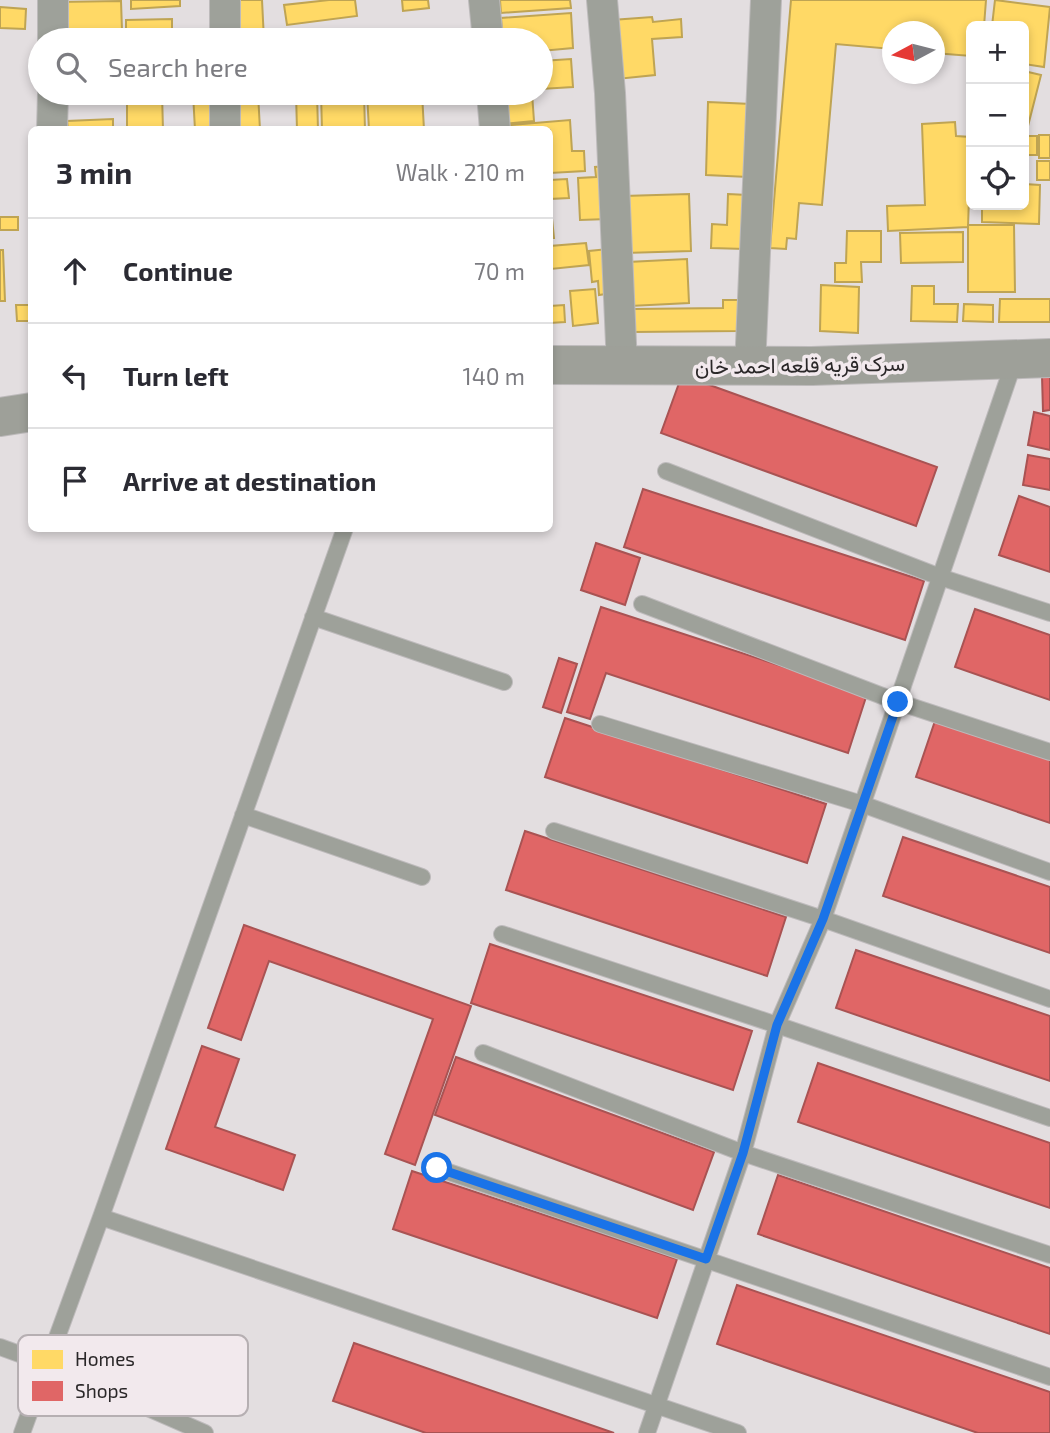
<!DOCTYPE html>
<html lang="en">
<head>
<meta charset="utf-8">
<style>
  :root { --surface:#fff; --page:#f7f7f7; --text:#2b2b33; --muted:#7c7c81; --line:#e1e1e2 }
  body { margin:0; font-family:"Exo 2",Vazirmatn,sans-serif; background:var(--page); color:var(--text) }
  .controls { position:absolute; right:21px; top:21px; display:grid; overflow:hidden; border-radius:10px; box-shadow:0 4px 10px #0003 }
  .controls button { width:63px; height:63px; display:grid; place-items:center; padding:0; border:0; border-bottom:2px solid var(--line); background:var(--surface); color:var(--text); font:35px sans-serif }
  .compass { position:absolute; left:882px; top:21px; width:63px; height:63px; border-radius:50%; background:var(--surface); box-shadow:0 4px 10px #0003; rotate:263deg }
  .stop { position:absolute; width:21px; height:21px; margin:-16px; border:5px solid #1a73e8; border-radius:50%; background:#fff }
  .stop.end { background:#1a73e8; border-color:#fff; box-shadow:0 2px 7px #0008 }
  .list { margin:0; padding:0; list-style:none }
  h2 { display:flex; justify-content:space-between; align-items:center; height:91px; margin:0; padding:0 28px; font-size:30px }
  h2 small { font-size:23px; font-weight:400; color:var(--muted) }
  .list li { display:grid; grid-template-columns:46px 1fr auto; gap:21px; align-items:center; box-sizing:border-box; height:105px; padding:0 28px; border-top:2px solid var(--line) }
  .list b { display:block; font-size:26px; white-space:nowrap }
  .list em { font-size:23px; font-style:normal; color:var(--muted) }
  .icon { flex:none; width:38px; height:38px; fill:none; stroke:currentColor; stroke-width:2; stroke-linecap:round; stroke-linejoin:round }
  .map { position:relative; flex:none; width:1050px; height:1433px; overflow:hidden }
  .search { position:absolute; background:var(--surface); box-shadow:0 4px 10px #0003; left:28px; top:28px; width:525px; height:77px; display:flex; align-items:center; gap:18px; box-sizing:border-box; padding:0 24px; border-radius:38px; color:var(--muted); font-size:26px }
  .panel { position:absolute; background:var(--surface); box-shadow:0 4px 10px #0003; left:28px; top:126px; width:525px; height:406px; border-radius:10px }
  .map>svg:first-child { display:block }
  .homes { fill:#ffd966; stroke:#bfa453; stroke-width:2 }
  .shops { fill:#e06666; stroke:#a95353; stroke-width:2 }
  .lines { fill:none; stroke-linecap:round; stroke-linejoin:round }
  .lane-casing { stroke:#bdbabb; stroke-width:18 }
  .street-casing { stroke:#bdbabb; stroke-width:32 }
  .secondary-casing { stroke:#bdbabb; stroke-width:40 }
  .lane { stroke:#9ea19a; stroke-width:16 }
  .street { stroke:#9ea19a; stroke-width:30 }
  .secondary { stroke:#9ea099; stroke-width:38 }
  .route { stroke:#1a73e8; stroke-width:9 }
  .labels { text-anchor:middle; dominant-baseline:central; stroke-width:7; stroke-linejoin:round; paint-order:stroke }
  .street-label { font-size:21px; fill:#2a2728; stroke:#f2e9ed }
  .key { fill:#f2e9ed; stroke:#b6afb2; stroke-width:2 }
  .key-label { font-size:19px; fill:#2a2728 }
</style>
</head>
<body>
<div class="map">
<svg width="1050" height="1433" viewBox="0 0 1050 1433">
  <rect width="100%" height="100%" fill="#e3dee0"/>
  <path class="homes" d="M131,0h49v6l-49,3z
    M234,0h28l2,40h-28z
    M329,0h26l2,16 -70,9 -3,-20z
    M402,0h26l1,8 -26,3z
    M500,0h70l1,8 -70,5z
    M791,0h195l-2,26h-13v30l-37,-3v-21h-42v17l-56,-5 -14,161 -23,-2 -3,36 -9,-1 -1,11 -16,-1z
    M995,0l55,7 -6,60 -20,-3v-38h-32z
    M121,1l1,29 -65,1v-29z
    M0,7l26,2 -1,20 -25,-1z
    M571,13l2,35 -32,3v-11h-38l-2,-22z
    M652,17l1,5 28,-3 1,18 -30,2 3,36 -38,4 -5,-59z
    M172,19v21h-46v-20z
    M102,35v5h-46v-4z
    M571,59l2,28 -32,2v-28z
    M1024,71l17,4 -13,51 -4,-2z
    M57,93h46l1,3 -46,1z
    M127,93h35l1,37h-36z
    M193,93h22l2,37h-22z
    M234,93h24l2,37h-25z
    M296,93h21l1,37h-21z
    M321,93h43l1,37h-43z
    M367,93h55l2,37h-55z
    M500,93h32l2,28 -32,3z
    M708,102l43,2 -3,73 -42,-2z
    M113,119v11h-45l-1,-9z
    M570,120l2,31h12l1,20 -35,2v-43h-39v-5z
    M955,122l1,14 15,1 -3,90 -80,4 -1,-25 38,-1 -3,-81z
    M1039,135h11v23h-11z
    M1024,136h13v19h-13z
    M1037,161h13v19h-13z
    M606,166l2,53 -28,1 -2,-42 18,-1 -1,-10z
    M567,179l2,19 -19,1 4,39h-4v-58z
    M1024,184l16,1 -1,39 -57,-2v-17h42z
    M689,194l2,57 -66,2 -1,-57z
    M728,194l19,1 -2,54 -34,-1 1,-24 15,1z
    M0,217h18v13h-18z
    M968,225h46l1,67h-47z
    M847,231h34v31h-20l1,20h-27v-19h11z
    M963,232v30l-62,1 -1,-30z
    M586,243l3,22 -38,4 -1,-23z
    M608,249l4,44 -13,2 -1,-14 -6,1 -3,-31z
    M0,250h3l2,51h-5z
    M687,259l2,44 -59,3 -2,-44z
    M821,285l38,2 -1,46 -38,-2z
    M912,286h22v18h24l-1,18 -46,-1z
    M595,289l3,34 -25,3 -3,-35z
    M1000,299h50v23h-51z
    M723,300h15v31l-105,1v-23l90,-1z
    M964,304l29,1v17l-30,-1z
    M16,305h16v45l-3,-29h-12z
    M564,305l1,17 -15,1v-17z"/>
  <path class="shops" d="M682,375l255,92 -21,59 -255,-93z
    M1050,375v35l-7,1 -1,-35z
    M1034,412l16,4v34l-22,-5z
    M1028,455l22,4v31l-27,-5z
    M643,489l281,92 -19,59 -281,-93z
    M1019,496l31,11v65l-51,-17z
    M596,543l44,15 -15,47 -44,-15z
    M601,607l266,87 -19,59 -242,-80 -16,46 -23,-7z
    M975,609l75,26v65l-95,-33z
    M559,658l18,6 -16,49 -18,-6z
    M565,718l261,86 -19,59 -262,-86z
    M936,718l114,39v66l-134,-46z
    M525,831l261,86 -19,59 -261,-86z
    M903,837l147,50v66l-167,-57z
    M244,925l227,81 -56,159 -30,-11 48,-135 -164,-58 -28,79 -33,-12z
    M490,944l262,87 -19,59 -262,-87z
    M856,950l194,66v65l-214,-73z
    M202,1046l37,13 -24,68 80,28 -12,35 -117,-41z
    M456,1057l258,95 -21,58 -258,-95z
    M818,1063l232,80v65l-252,-86z
    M412,1171l265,88 -20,59 -264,-89z
    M778,1175l272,93v66l-292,-100z
    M737,1285l313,107v41h-72l-261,-89z
    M354,1343l260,90h-188l-93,-32z"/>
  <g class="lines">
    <g class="lane-casing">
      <path id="lane" d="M666,471l274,106 110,36
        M642,604l256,98 152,50
        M313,617l191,65
        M600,724l262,80 188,68
        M243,815l179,62
        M554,831l269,88 227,80
        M502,934l275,91 273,93
        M483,1053l260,100 307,102
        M437,1168l613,209
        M101,1217l637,216
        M0,1347l47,17 158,69
        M22,1433l79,-216 244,-689
        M647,1433l96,-280 34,-128 46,-106 192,-560"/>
    </g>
    <g class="street-casing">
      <path id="street" d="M484,0l4,40
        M602,0l8,93 12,273
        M53,40v-40
        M225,40v-40
        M492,93l3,37
        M52,130l1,-37
        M225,130v-37
        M750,367l16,-367"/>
    </g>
    <g class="secondary-casing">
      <path id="secondary" d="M550,365l262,1 238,-8
        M0,417l32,-5"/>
    </g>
    <use href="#lane" class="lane"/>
    <use href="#street" class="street"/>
    <use href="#secondary" class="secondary"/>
  </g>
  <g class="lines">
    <path class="route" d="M437,1168l269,91 37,-106 34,-128 46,-106 75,-217"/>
  </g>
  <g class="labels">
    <g class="street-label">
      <text transform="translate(800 364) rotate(-1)">سرک قریه قلعه احمد خان</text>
    </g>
  </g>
  <rect x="18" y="1335" width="230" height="81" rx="10" class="key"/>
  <rect x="32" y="1350" width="31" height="19" fill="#ffd966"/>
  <rect x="32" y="1381" width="31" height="20" fill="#e06666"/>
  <g class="key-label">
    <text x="75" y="1366">Homes</text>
    <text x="75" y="1398">Shops</text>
  </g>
</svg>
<div class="controls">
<button>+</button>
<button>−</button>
<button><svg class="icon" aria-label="locate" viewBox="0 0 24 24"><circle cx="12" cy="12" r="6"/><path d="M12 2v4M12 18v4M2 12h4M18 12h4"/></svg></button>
</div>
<svg class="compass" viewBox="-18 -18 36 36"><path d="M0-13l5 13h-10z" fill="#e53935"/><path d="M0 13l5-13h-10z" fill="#7c7c81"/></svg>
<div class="stop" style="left:437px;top:1168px"></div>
<div class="stop end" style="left:898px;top:702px"></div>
<div class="search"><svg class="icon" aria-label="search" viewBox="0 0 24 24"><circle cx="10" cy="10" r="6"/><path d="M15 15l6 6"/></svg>Search here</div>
<section class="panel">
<h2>3 min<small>Walk · 210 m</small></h2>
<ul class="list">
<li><svg class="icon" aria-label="ahead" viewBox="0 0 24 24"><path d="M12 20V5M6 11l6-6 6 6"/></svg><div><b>Continue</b></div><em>70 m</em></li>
<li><svg class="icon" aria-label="left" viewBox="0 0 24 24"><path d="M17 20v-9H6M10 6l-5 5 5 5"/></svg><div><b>Turn left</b></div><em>140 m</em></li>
<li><svg class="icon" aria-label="arrive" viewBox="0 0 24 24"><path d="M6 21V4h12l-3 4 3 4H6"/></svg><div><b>Arrive at destination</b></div></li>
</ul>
</section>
</div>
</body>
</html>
